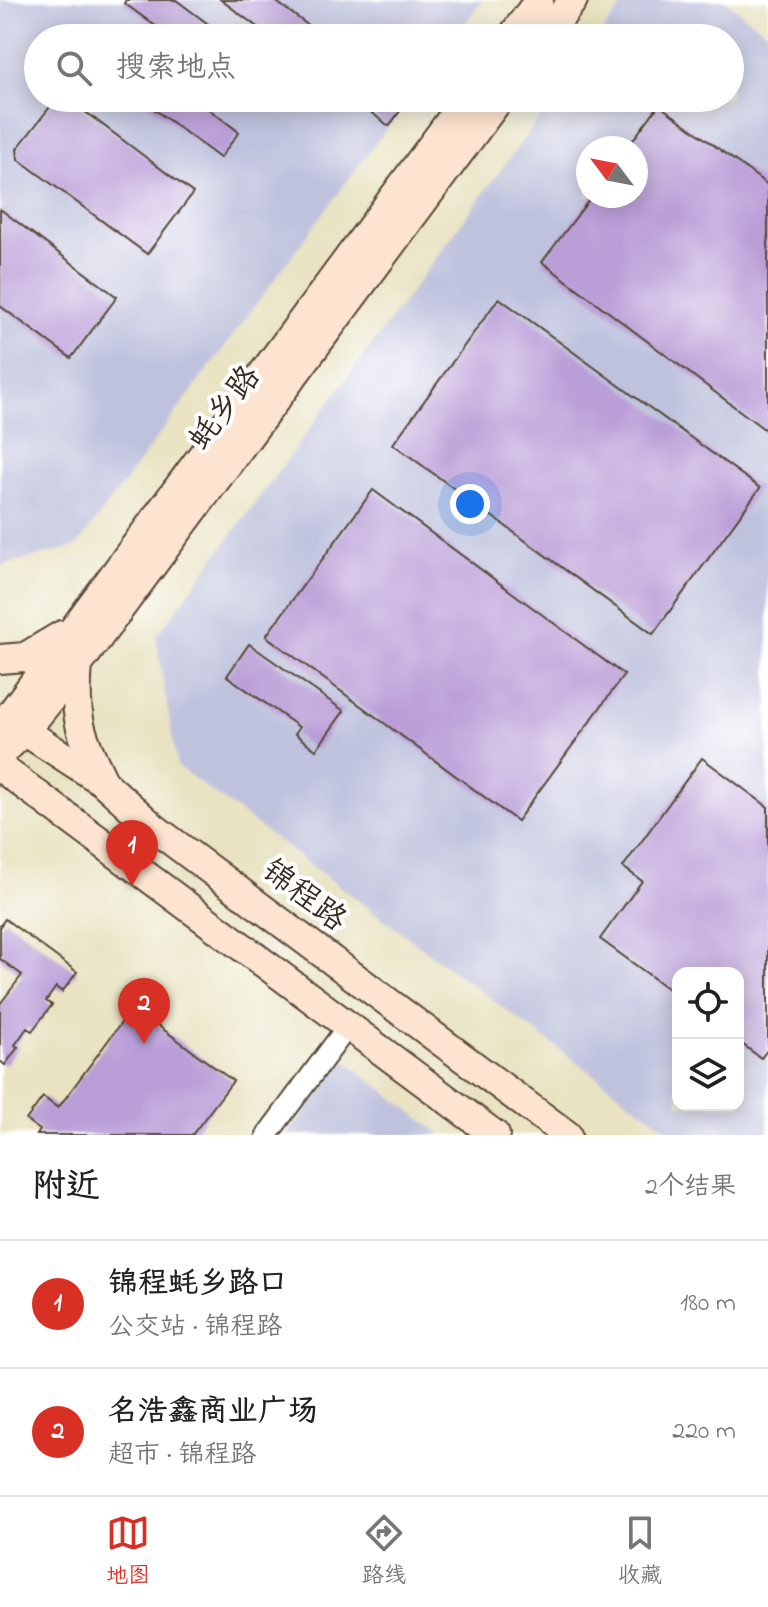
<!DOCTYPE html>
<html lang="zh">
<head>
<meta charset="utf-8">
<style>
  :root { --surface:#fff; --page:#f6f6f6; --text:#222; --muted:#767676; --line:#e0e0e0; --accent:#d93025 }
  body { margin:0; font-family:"Indie Flower","LXGW WenKai TC",sans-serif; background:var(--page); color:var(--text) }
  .controls { position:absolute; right:24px; bottom:24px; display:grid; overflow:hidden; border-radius:16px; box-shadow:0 4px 20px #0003 }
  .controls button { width:72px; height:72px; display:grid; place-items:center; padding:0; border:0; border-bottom:2px solid var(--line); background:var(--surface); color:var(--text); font:40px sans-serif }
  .compass { position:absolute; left:576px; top:136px; width:72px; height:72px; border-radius:50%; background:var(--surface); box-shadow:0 4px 20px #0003; rotate:302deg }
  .you { position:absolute; left:470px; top:504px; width:28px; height:28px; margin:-20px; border:6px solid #fff; border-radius:50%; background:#1a73e8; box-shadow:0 0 0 12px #1a73e833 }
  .badge { display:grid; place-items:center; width:52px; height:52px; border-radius:50%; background:var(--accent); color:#fff; font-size:26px; font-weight:700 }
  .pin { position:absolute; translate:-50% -66px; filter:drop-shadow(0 2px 4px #0008) }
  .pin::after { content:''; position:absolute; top:42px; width:28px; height:24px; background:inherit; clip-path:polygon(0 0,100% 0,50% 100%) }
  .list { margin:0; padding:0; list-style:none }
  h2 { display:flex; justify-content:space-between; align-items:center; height:104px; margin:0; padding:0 32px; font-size:34px }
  h2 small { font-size:26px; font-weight:400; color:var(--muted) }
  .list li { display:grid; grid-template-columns:52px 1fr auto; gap:24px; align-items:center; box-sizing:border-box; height:128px; padding:0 32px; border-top:2px solid var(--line) }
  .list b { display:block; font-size:30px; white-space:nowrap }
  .list p { margin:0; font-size:26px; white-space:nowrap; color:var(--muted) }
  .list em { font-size:26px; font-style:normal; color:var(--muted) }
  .icon { flex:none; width:44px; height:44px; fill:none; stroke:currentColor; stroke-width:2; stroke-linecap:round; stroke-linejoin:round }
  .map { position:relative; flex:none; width:768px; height:1135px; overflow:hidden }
  .search { position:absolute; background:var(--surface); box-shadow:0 4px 20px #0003; left:24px; right:24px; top:24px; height:88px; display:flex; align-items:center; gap:20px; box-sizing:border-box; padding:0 28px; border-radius:44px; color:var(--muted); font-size:30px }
  .sheet { height:360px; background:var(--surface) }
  nav { display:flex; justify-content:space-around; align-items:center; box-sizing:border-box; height:112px; border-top:2px solid var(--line); background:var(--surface); font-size:22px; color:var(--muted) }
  nav a { display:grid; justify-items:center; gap:4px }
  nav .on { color:var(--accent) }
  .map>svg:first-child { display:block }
  .industrial { fill:#bfc2dd; fill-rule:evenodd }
  .building { fill:#ba9ed7 }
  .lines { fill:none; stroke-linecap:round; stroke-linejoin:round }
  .street-casing { stroke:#554637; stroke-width:24 }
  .secondary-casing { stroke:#554637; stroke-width:32 }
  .street { stroke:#fff; stroke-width:20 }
  .secondary { stroke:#fde4d0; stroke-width:28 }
  .labels { text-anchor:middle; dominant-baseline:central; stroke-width:8; stroke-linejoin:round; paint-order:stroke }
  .street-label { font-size:32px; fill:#3b2a1e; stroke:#fff }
</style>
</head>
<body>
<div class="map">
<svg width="768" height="1135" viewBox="0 0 768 1135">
  <rect width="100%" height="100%" fill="#fff"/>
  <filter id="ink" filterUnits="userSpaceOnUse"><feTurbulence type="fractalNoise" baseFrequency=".0125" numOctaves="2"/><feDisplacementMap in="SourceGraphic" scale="16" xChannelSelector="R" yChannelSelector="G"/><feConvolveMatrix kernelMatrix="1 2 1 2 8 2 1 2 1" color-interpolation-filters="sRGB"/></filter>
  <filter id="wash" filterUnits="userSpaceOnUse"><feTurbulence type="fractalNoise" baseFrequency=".006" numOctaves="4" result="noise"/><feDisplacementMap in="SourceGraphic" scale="32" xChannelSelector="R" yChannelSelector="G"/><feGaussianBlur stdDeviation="1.8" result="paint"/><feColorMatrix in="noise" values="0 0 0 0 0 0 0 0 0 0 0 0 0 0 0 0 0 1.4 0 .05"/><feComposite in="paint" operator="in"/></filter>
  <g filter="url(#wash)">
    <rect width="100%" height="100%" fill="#e9e3c2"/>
    <path class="industrial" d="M0,0h482l-28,38h-416v60h371l-332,448 -77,20z
      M626,0h98l44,33v1102h-93l-498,-369 -21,-129 398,-539h176v-60h-132zM588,148h48v48h-48zM678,973h60v132h-60z
      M344,1060l98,75h-155z"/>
    <g id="blocks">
      <path class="building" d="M126,0h50l51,38h-55l-48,-35z
        M221,0h53l51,38h-53z
        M57,98h10l126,95 -46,61 -129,-95 -1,-10z
        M139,98h55l45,34 -19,26z
        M352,98h54l2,2 -19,26z
        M659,105l109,80v247l-226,-170 50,-66h44v-48h-9z
        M0,209l117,88 -46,61 -71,-52z
        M499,298l261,190 -107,146 -260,-190z
        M373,490l251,185 -107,146 -251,-185z
        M249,644l95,67 -28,39 -21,-16 4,-7 -72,-51z
        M702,758l66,49v242l-7,9 -23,-17v-68h-60v23l-78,-57 42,-58 -19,-14z
        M5,919l72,53 -15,20 -6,-5 -10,14 6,4 -20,26 -5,-3 -12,17 3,2 -13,18 -5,-4v-57l22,-29 -22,-16v-33z
        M133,1007l100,74 -41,54h-155l3,-5 -14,-10 17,-23 15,11z"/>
    </g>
  </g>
  <g filter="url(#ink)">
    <use href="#blocks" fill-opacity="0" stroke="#554637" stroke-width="2"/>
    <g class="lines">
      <g class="street-casing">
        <path id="street" d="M267,1135l81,-109"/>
      </g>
      <g class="secondary-casing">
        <path id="secondary" d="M511,38l28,-38
          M545,38l28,-38
          M0,659l25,-2 37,-22
          M78,665c-5,53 3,70 25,116
          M9,721l94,61 51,46 413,307
          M0,738l7,-19 460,-621
          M0,754l24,-22 54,-67 422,-567
          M0,767l495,368"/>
      </g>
      <use href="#street" class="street"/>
      <use href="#secondary" class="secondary"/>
    </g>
  </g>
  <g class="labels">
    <g class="street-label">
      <text transform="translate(226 409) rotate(-53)">蚝乡路</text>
      <text transform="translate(303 897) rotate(37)">锦程路</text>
    </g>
  </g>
</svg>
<div class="controls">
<button><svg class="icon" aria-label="locate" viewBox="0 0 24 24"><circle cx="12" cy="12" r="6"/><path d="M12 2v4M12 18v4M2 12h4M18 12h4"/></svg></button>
<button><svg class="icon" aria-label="layers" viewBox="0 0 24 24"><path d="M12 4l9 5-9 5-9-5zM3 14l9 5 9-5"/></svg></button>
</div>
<svg class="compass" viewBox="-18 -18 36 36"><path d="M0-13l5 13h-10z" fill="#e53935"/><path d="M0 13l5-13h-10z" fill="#767676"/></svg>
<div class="you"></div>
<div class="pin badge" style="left:132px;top:886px">1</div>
<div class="pin badge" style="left:144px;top:1044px">2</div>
<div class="search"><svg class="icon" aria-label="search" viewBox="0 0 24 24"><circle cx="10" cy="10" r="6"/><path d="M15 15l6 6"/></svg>搜索地点</div>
</div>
<section class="sheet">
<h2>附近<small>2个结果</small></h2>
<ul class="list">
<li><span class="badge">1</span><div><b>锦程蚝乡路口</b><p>公交站 · 锦程路</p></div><em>180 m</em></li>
<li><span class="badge">2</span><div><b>名浩鑫商业广场</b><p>超市 · 锦程路</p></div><em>220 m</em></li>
</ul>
</section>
<nav>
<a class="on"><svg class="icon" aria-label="map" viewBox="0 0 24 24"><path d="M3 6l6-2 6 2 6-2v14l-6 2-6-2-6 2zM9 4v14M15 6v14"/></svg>地图</a>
<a><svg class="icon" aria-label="directions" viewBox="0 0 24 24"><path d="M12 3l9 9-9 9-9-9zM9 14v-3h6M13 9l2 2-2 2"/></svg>路线</a>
<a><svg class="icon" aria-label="saved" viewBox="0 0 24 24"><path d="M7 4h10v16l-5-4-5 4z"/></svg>收藏</a>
</nav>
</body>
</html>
